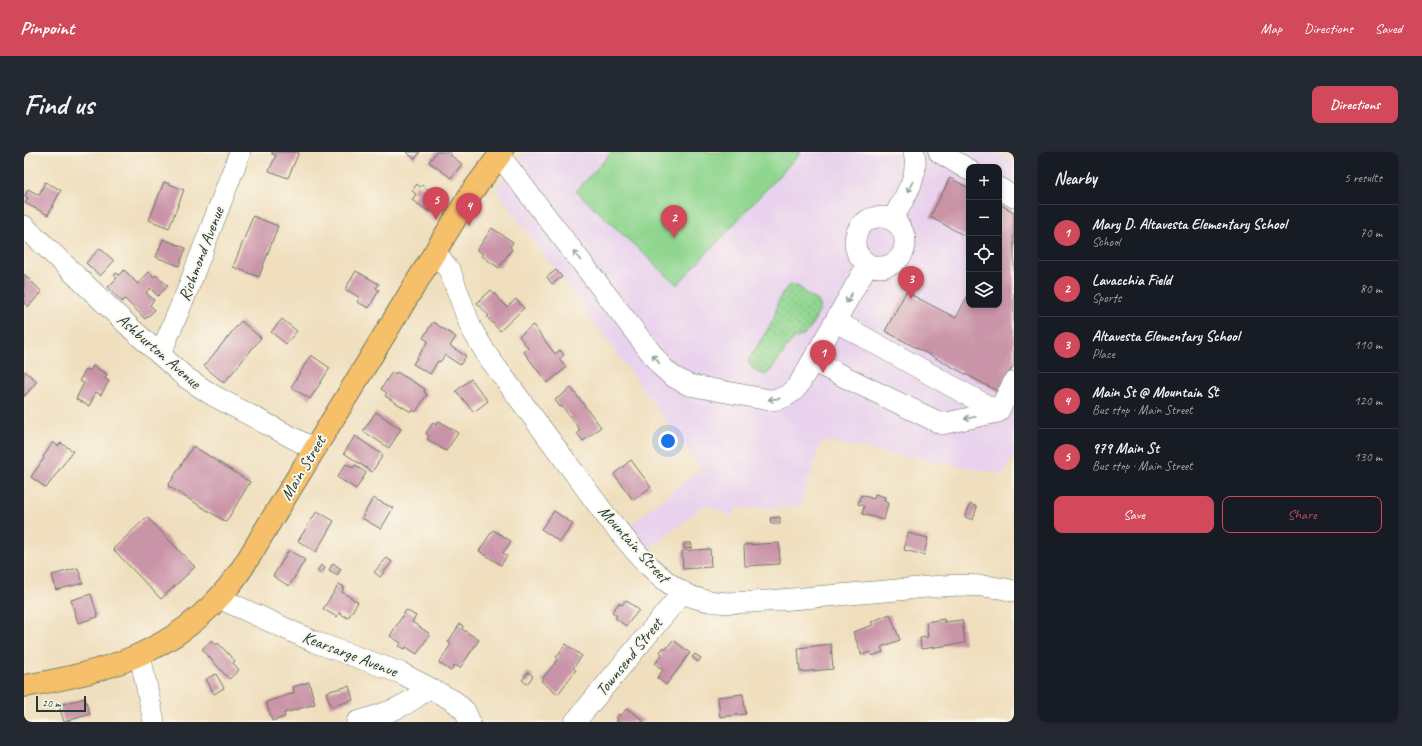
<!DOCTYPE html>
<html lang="en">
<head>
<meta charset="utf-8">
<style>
  :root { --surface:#171b24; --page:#242831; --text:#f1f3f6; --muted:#9ea1a6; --line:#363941; --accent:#d1495b }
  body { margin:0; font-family:Caveat,sans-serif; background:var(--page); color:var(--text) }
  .controls { position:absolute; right:12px; top:12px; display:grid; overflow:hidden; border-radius:8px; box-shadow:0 2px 6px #0003 }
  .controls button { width:36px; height:36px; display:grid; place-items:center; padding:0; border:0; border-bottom:1px solid var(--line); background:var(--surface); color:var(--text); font:20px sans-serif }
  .scale { position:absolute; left:12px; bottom:10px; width:50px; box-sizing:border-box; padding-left:4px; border:2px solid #1f3d34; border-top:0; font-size:11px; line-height:14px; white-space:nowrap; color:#1f3d34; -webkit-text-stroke:3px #fbf7ec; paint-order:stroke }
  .you { position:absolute; left:644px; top:289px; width:14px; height:14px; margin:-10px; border:3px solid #fff; border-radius:50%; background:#1a73e8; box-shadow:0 0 0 6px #1a73e833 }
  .badge { display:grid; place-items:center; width:26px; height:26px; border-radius:50%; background:var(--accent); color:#fff; font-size:13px; font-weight:700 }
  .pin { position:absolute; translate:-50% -33px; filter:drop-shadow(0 1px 2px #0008) }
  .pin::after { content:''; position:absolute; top:21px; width:14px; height:12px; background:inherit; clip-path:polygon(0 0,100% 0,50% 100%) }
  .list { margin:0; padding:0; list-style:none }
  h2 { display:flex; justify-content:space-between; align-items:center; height:52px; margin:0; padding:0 16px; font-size:17px }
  h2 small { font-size:13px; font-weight:400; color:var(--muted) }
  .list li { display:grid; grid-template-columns:26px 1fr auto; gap:12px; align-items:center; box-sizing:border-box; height:56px; padding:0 16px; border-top:1px solid var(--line) }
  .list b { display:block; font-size:15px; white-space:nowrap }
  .list p { margin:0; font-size:13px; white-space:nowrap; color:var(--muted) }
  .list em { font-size:13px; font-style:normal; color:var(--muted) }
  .actions { display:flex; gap:8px; padding:12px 16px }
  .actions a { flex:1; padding:9px 0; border:1px solid var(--accent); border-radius:8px; text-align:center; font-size:14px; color:var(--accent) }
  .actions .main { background:var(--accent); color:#fff }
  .icon { flex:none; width:22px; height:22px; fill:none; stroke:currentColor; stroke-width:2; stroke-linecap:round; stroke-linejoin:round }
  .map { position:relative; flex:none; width:990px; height:570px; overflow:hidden; border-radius:8px }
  header { display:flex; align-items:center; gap:24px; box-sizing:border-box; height:56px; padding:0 20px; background:var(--accent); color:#fff }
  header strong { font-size:19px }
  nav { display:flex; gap:22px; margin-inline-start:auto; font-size:14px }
  .intro { display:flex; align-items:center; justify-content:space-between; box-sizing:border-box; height:96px; padding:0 24px }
  h1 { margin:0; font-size:28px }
  .button { padding:10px 18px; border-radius:8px; background:var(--accent); color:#fff; font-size:14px; font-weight:700 }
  main { display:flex; gap:24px; padding:0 24px }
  aside { flex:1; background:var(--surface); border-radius:8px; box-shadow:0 2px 6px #0003 }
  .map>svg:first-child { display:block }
  .built { fill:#e9d2ed; fill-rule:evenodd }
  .grass { fill:url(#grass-dots); stroke:#588a62 }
  .pitch { fill:#90d68f; stroke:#588a62 }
  .building { fill:#ca94a8 }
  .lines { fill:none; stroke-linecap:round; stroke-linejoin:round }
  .minor-casing { stroke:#687664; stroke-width:22 }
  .major-casing { stroke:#687664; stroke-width:24 }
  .minor { stroke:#fff; stroke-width:21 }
  .major { stroke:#f6c06b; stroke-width:22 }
  .oneway { stroke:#8f9e9a }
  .labels { text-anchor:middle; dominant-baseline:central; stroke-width:4; stroke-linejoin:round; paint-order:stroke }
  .street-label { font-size:17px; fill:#1f3d34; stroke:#fbf7ec }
</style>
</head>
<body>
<header>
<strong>Pinpoint</strong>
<nav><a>Map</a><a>Directions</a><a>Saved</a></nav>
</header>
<div class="intro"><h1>Find us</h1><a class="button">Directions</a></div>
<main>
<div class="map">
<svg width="990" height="570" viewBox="0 0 990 570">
  <defs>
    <pattern id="grass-dots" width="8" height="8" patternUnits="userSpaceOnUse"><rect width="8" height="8" fill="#90d68f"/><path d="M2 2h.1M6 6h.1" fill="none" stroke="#75af76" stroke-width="1.8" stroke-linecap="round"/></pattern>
  </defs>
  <rect width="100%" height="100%" fill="#fbf7ec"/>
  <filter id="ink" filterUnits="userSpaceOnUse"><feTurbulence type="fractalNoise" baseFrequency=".025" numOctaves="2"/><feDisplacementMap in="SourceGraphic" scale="8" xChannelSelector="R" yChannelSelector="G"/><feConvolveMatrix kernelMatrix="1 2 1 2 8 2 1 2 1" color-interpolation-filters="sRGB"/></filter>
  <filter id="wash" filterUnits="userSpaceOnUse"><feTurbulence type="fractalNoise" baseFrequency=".012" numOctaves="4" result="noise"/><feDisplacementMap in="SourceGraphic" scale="16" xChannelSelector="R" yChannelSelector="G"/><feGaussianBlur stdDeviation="0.9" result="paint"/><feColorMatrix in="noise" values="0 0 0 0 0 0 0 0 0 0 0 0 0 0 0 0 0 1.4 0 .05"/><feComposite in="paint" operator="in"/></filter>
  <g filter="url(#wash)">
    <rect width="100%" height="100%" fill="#f0dfbe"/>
    <path class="built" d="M501,0h469l20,9v294l-11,19 -181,-33 -22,66 -65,1 -1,9 -29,-12 -56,44 -19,-24 71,-57 -205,-278 16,-26zM945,15h30v138h-30z"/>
    <path class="grass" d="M768,132l9,4 5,6 12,7 3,7 -12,22 -4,4 -14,7 -21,31 -6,3c-7,-3 -17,-8 -15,-16l25,-40 3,-15 5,-10 4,-5z"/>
    <path class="pitch" d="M588,0h189l-124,133 -101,-94z"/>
    <g id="blocks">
      <path class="building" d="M248,0h27l-11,26 -19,-7 7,-16 -4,-1z
        M382,0h14l-5,7z
        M412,0h15l-2,2 13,10 -11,14 -22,-16z
        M926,26l19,10v50l-39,-21z
        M21,30l16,8 -13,25 -23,-12 3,-5 -3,-2 3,-7 11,6z
        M140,30l20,8 -15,38 -20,-8z
        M393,32l3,3 2,-2 17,12 -10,15 -17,-12 4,-6 -4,-3z
        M975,52l15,8v152l-15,28 -114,-61 21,-39 50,26 13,-25v12h30z
        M229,64l25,10 -19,51 -26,-10z
        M468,76l21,14 -3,5 2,2 -13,19 -17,-12 1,-2 -6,-4z
        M139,87l23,9 -7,18 -23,-9z
        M76,96l14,13 -14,15 -14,-13z
        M100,118l14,14 11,-12 5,5 2,-2 12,11 -10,10 -8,-8 -4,5 8,7 -4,5 5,5 -10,9 -20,-20 -3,3 -14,-15 9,-9 -3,-3 2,-2 3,2z
        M532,118l6,7 -10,7 -5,-7z
        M332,119l23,13 -3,4 3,2 -10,18 -12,-6 3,-4 -15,-9z
        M0,122l18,18 -14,15 -4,-4z
        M467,138l16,17 9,-8 8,9 -24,23 -13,-14 2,-1 -12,-13z
        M258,167l15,12 -11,13 -15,-12z
        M217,169l20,17 -37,45 -20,-17z
        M409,170l23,15 -6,9 16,10 -6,9 -15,-10 -5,7 -2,-1 -8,13 -17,-10 15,-23 -5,-3z
        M509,173l22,29 5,-4 4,5 -5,4 7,9 -19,15 -23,-31 4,-4 -9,-12z
        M287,203l19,13 -20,31 -19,-12z
        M69,214l14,8 -2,5 4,2 -8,14 -5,-3 -7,14 -13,-7 8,-16 -5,-2 7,-12 4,2z
        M0,219l13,10 -13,16z
        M368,220l4,2 1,-2 28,17 -1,3 3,2 -11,18 -3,-2 -2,2 -26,-16 2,-3 -6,-4z
        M447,227l17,22 -14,11 -18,-21z
        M547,236l30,39 -18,14 -6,-8 3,-3 -18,-24 -2,1 -5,-7z
        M352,260l25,17 -12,19 -26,-17z
        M415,269l19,12 -12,18 -19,-12 2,-3 -3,-3 7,-10 3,2z
        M331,284l28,19 -11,17 -28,-19z
        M29,290l5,4 3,-3 12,8 -27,37 -15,-11 13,-19 -1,-1z
        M169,294l57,36 -24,40 -58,-36z
        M607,308l20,27 -18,13 -19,-26z
        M322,312l7,4 2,-3 11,8 -10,16 -19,-12z
        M851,342l10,3 -1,4 4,2 -4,17 -22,-6 2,-8 -6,-2 3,-9 13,4z
        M349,346l20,10 -12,21 -19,-11z
        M946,352l7,3 -4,13 -8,-3z
        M293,359l17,10 -18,31 -18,-11z
        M530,359l19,13 -13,18 -19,-13z
        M123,365l48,50 -34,32 -48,-50z
        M756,365v7h-9l-1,-6z
        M469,378l18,11 -8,12 4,3 -6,9 -22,-14z
        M884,381l20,5 -4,17 -20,-5z
        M660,391h7l1,5 -8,1z
        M755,391l1,21 -35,2 -1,-21z
        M686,397l1,18 -28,2 -1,-18z
        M265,398l16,10 -16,26 -16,-10z
        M363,406l5,4 -12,15 -6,-5z
        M309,411l8,6 -4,6 -8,-5z
        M297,413l4,3 -4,6 -4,-3z
        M54,416l5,15 -27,7 -4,-15z
        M315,432l5,3 -2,5 16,10 -10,16 -9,-5 -2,4 -14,-8z
        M67,442l7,23 -20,6 -7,-23z
        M602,448l13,10 -13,16 -11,-8 2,-2 -5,-4 7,-9 3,2z
        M382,458l10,6 -4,6 18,12 -13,20 -11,-7 -1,2 -6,-3 2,-3 -11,-7z
        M866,462l10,26 -19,7 2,5 -11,4 -2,-4 -8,3 -9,-23 20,-7 -2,-3z
        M920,467v3l18,-2 3,23 -44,6 -1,-11 8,-1 -2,-15z
        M436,472l3,2 -1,3 17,11 -19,28 -5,-3 -4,6 -12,-8 12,-19 -3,-2z
        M188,488l4,5 2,-2 17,18 -2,2 6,7 -10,9 -27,-30z
        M649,488l17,13 -24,32 -9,-7 6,-8 -8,-6 7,-10 -2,-2 4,-5 2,2z
        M542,492l16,12 -9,12 3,2 -18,24 -17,-13 17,-22 -2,-2z
        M807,492l2,25 -33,3 -2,-24z
        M671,502l6,4 -3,4 -6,-5z
        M504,520l5,4 -6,8 -5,-4z
        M192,522l8,14 -10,6 -8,-15z
        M285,530l6,22 -31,9 1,4 -13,4 -6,-19 28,-9 -1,-6z
        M325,534l4,14 -22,7 -5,-15z
        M719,542l3,20 -26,3 -2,-20z
        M61,546l5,16 -26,8 -5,-17z
        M603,556l18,14h-29l2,-3 -2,-1 3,-4 2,2z"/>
    </g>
  </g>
  <g filter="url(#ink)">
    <use href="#blocks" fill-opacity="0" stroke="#687664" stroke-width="1"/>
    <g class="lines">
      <g class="minor-casing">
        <path id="minor" d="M915,0l30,18
          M475,3l163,212 10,9 17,9 80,15c12,0 21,-4 29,-14l70,-122
          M975,36l15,9
          M831 90a25 25 0 1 1 50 0a25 25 0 1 1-50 0Z
          M868,68c12,-23 28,-42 22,-68
          M0,74l110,105 51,46 29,19 100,53
          M411,100l15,19 21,57 16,27 120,162c22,26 44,57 75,75 28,16 66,10 98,8 39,-3 78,-7 117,-10 39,-4 78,-9 117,1
          M811,169l163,91
          M136,203l27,-64 53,-139
          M788,209l130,63 56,-12 16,-30
          M195,446l96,44 86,31 53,28 11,10 5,11
          M116,503l14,67
          M333,570c26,-8 52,-15 71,-35
          M551,570l108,-130"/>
      </g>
      <g class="major-casing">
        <path id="major" d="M0,534c80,-13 152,-34 205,-100 15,-18 26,-39 38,-59l204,-334 31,-41"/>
      </g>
      <use href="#minor" class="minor"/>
      <use href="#major" class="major"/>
    </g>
    <defs><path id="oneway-shaft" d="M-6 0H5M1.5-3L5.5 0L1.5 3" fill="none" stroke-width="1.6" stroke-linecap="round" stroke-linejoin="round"/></defs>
    <g class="oneway">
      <use href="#oneway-shaft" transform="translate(886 35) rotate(117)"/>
      <use href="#oneway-shaft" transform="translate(553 104) rotate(-128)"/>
      <use href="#oneway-shaft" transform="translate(825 146) rotate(120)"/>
      <use href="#oneway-shaft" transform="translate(632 207) rotate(-128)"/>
      <use href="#oneway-shaft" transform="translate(750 247) rotate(173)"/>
      <use href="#oneway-shaft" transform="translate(946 266) rotate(168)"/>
    </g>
  </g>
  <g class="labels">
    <g class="street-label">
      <text transform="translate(177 102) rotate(-69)">Richmond Avenue</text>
      <text transform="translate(135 199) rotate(41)">Ashburton Avenue</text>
      <text transform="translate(279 316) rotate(-59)">Main Street</text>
      <text transform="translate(610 392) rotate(48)">Mountain Street</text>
      <text transform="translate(326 502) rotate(21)">Kearsarge Avenue</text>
      <text transform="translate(605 505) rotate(-51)">Townsend Street</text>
    </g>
  </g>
</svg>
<div class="controls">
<button>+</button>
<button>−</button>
<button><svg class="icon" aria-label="locate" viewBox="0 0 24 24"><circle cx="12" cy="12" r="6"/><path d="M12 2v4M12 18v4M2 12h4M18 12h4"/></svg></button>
<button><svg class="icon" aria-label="layers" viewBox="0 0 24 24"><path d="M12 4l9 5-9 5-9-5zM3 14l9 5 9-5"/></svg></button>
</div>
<div class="scale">20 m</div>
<div class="you"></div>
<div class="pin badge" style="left:799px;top:221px">1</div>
<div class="pin badge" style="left:650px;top:86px">2</div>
<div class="pin badge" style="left:887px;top:147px">3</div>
<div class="pin badge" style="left:445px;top:74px">4</div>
<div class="pin badge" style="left:412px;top:68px">5</div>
</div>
<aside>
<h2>Nearby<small>5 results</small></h2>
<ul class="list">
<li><span class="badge">1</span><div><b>Mary D. Altavesta Elementary School</b><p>School</p></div><em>70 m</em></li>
<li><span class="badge">2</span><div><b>Lavacchia Field</b><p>Sports</p></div><em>80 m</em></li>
<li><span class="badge">3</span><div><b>Altavesta Elementary School</b><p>Place</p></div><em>110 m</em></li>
<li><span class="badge">4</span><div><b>Main St @ Mountain St</b><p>Bus stop · Main Street</p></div><em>120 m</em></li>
<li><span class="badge">5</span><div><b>979 Main St</b><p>Bus stop · Main Street</p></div><em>130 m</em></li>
</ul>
<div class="actions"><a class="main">Save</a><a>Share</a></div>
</aside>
</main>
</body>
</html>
